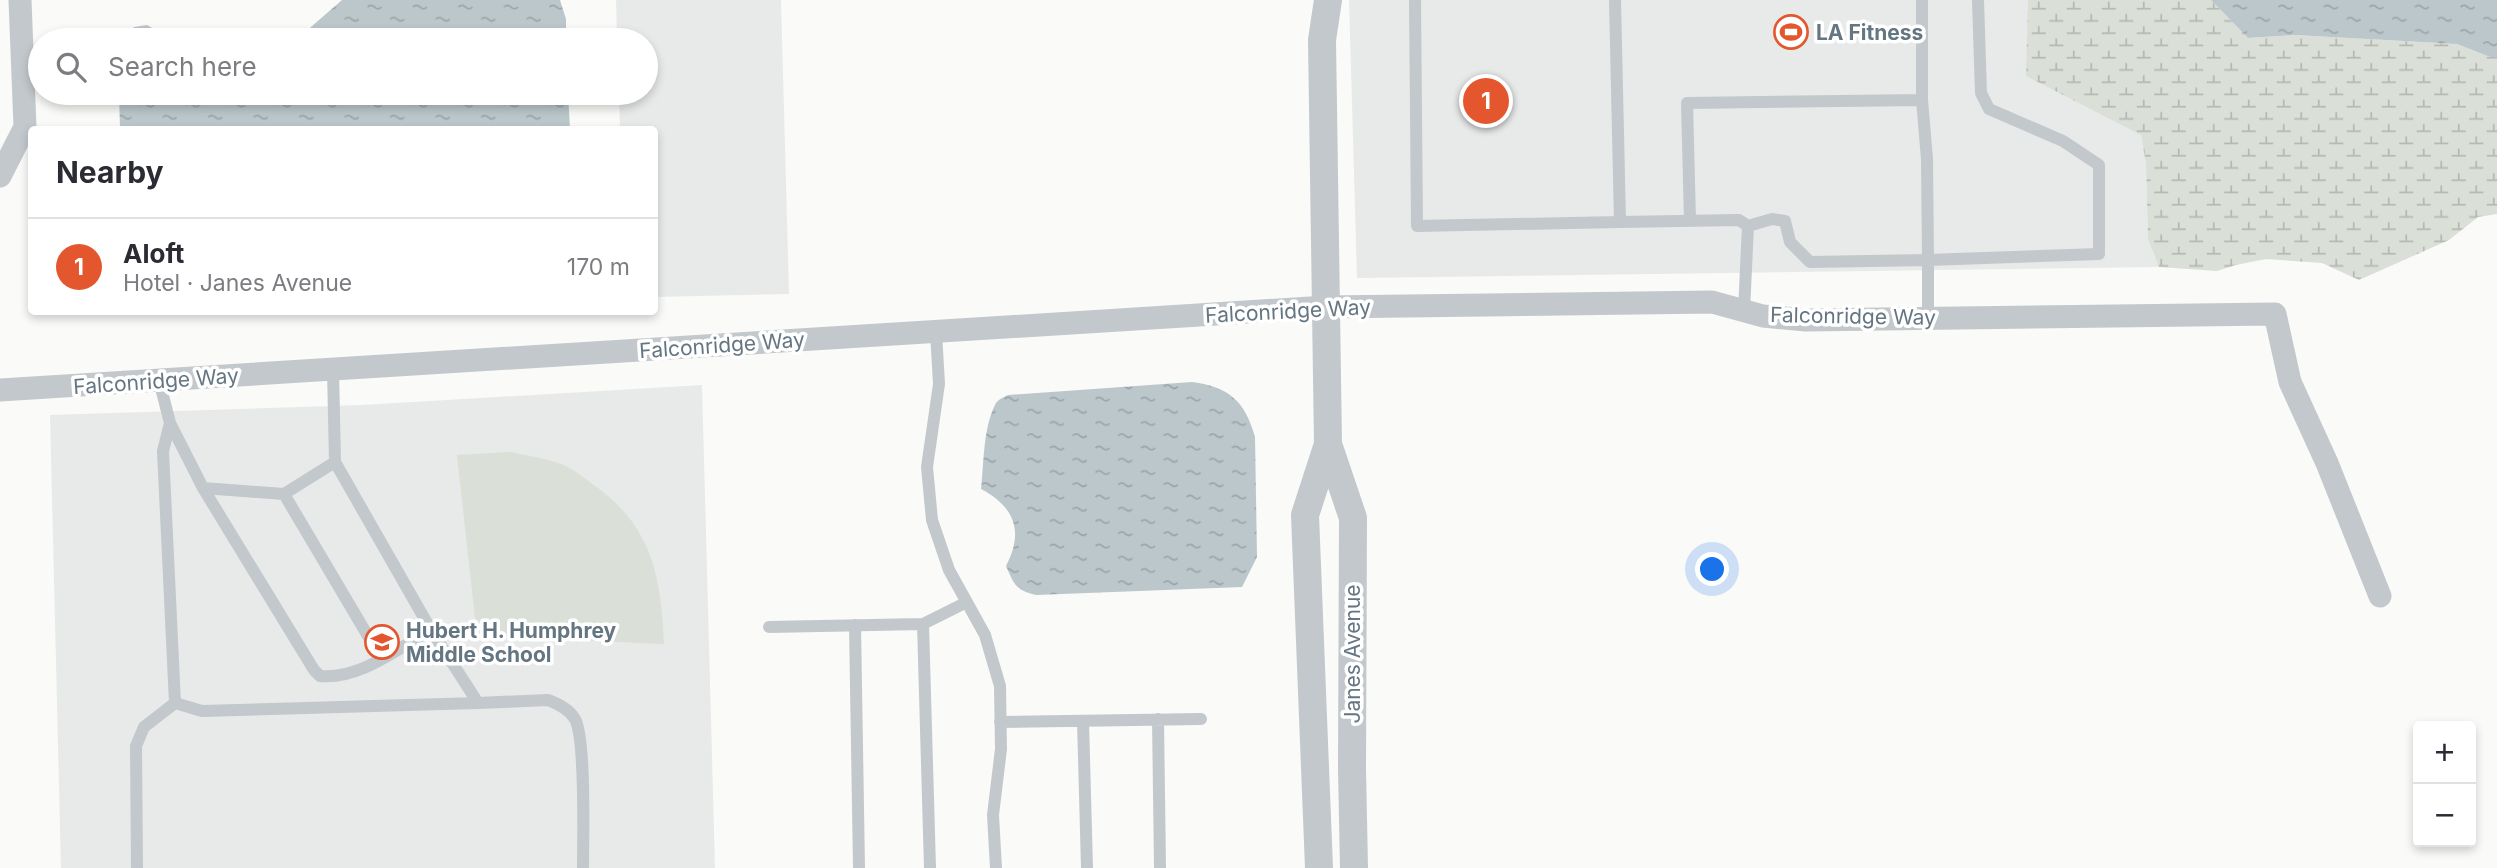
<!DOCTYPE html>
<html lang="en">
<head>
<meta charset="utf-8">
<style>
  :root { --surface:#fff; --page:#f2f2f3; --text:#2b2b33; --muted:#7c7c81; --line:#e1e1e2; --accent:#e4572e }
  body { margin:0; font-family:Inter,sans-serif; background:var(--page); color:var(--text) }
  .controls { position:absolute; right:21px; bottom:21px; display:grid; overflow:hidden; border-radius:7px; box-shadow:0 4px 10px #0003 }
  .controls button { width:63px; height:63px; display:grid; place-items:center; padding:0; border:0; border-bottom:2px solid var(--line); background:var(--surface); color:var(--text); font:35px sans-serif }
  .you { position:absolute; left:1713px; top:570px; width:24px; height:24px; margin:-18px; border:5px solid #fff; border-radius:50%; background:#1a73e8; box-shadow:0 0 0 10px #1a73e833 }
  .badge { display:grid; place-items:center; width:46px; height:46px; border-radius:50%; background:var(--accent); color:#fff; font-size:23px; font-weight:700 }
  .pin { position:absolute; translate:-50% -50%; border:4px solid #fff; box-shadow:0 2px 7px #0006 }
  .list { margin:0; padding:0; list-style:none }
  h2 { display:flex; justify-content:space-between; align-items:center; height:91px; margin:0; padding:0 28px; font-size:30px }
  h2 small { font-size:23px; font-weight:400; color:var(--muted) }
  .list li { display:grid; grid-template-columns:46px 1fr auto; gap:21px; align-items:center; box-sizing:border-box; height:98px; padding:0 28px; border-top:2px solid var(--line) }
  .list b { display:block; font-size:26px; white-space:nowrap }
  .list p { margin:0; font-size:23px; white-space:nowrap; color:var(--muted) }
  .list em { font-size:23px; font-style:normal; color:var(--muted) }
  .icon { flex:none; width:38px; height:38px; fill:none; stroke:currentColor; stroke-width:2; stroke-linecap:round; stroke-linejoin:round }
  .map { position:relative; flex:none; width:2497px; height:868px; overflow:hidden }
  .search { position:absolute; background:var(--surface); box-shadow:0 4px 10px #0003; left:28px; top:28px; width:630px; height:77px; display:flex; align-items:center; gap:18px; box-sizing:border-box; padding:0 24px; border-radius:38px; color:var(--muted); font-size:26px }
  .panel { position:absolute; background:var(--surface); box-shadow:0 4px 10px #0003; left:28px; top:126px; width:630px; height:189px; border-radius:7px }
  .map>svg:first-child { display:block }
  .built { fill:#e8e9e9 }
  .wetland { fill:url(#wetland-marsh) }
  .pitch { fill:#dadfd7 }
  .water { fill:url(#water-ripples) }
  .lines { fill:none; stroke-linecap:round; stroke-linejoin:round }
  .service { stroke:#c3c8cc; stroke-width:12 }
  .minor { stroke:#c3c8cc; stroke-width:23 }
  .tertiary { stroke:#c3c8cc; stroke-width:28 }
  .labels { text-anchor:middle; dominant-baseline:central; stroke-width:7; stroke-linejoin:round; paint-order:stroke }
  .poi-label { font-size:21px; font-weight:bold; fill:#657683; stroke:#fff; text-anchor:start }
  .street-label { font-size:21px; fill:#657683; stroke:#fff }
</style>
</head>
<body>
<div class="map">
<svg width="2497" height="868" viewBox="0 0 2497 868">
  <defs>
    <pattern id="wetland-marsh" width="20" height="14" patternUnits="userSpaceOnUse" patternTransform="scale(1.75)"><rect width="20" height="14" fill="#dadfd7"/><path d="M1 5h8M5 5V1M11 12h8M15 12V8" fill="none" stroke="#b4b9b4"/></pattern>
    <pattern id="water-ripples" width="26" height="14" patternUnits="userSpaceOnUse" patternTransform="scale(1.75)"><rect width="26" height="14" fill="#bbc7cb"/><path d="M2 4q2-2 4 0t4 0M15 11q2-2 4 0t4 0" fill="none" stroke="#9ca6aa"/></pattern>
  </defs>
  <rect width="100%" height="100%" fill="#fafaf8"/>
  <path class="built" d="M616,0h165l8,294 -134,3 -1,-167 -34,-1 -1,-36h27v-53h-29z
    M1349,0h679v17l78,99 35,19 5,29 2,75 11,28 -802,11z
    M702,385l13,483h-654l-11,-453 312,-10z"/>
  <path class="wetland" d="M2028,0h183l37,38 47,-3 162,9 33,13h7v157l-19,3 -29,23 -90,40 -37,-17 -56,-4 -30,6 -19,6 -58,-4 -11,-28 -2,-75 -5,-29 -115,-59z"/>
  <path class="pitch" d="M511,452c17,4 37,7 53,13 9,4 19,12 27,18 61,42 70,92 73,161l-164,-7 -25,-19 -18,-163z"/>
  <path class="water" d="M342,0h218l6,19v21h-270z
    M2211,0h286v57h-7l-33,-13 -162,-9 -47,3z
    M147,25l26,15h-48l9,-13z
    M119,93h449l2,36h-450z
    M1192,382c37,5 53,19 63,55l2,120 -15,30 -206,8c-21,-5 -22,-11 -30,-29 18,-34 9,-59 -25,-77 3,-26 2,-60 14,-84 2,-5 7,-7 13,-10z"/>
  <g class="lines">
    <path class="service" d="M1415,0l2,226 203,-4
      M1615,0l5,222 119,-2 9,6 -4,85
      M1922,100l5,59 1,101 171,-6v-89l-36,-24 -74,-32 -8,-16 -3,-93
      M1690,221l-3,-118 235,-3v-100
      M1748,226l24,-7 13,2 5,21 20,20 118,-2v58
      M936,332l3,52 -12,83 5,53 17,50 36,65 15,51 1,63 -8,66 3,53
      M333,370l2,92 96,168 47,73 70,-3c11,4 21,9 27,19 11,20 8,121 8,149
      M159,380l11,43 33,65 111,182 6,6c39,4 77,-27 111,-46
      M170,423l-7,28 12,252
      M203,488l81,6 51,-32
      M284,494l97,164
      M923,624l7,244
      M855,625l4,243
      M769,627l154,-3 44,-22
      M1158,719l2,149
      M1083,721l4,147
      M1000,722l201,-3
      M137,868l-1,-122 8,-19 31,-24 27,8 276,-8"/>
    <path class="minor" d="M0,176l25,-49 -5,-127
      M0,390l1326,-83 386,-5 51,14 43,4 469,-6 15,68 37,81 53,133"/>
    <path class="tertiary" d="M1328,0l-6,40 6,404 25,74 -1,251 2,99
      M1319,868l-14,-353 23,-71"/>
  </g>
  <defs>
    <g id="stadium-ring" transform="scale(1.75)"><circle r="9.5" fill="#fff" stroke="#e4572e" stroke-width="1.5"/><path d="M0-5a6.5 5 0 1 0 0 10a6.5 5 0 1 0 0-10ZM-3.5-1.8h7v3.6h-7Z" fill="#e4572e"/></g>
    <g id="school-ring" transform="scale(1.75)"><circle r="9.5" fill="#fff" stroke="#e4572e" stroke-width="1.5"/><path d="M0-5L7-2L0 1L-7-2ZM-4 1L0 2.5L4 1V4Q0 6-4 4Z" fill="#e4572e"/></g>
  </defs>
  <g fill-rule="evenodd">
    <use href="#stadium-ring" x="1791" y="32"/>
    <use href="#school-ring" x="382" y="642"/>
  </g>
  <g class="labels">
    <g class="poi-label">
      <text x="1816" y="32">LA Fitness</text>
      <text x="406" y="630">Hubert H. Humphrey<tspan x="406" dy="24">Middle School</tspan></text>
    </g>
    <g class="street-label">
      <text transform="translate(1288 311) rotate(-3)">Falconridge Way</text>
      <text transform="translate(1853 316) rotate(1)">Falconridge Way</text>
      <text transform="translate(722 345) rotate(-4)">Falconridge Way</text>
      <text transform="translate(156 381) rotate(-4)">Falconridge Way</text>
      <text transform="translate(1352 654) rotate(-90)">Janes Avenue</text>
    </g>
  </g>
</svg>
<div class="controls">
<button>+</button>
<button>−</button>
</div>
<div class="you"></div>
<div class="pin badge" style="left:1486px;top:101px">1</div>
<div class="search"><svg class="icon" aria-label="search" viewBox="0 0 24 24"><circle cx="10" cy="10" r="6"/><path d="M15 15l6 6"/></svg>Search here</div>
<section class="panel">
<h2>Nearby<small></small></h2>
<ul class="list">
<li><span class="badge">1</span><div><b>Aloft</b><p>Hotel · Janes Avenue</p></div><em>170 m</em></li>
</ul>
</section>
</div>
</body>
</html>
